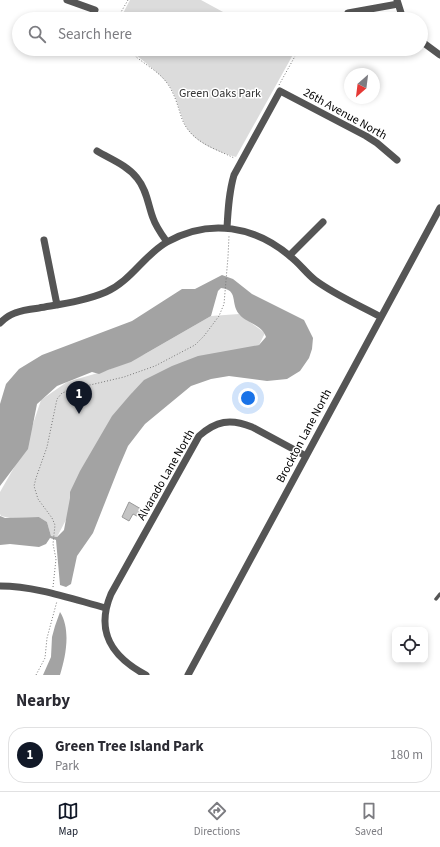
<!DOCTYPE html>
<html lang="en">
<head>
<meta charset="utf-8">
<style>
  :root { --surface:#fff; --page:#f7f7f7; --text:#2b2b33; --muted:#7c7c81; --line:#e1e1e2; --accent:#111827 }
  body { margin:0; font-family:"Source Sans 3",sans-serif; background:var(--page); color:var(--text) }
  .controls { position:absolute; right:12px; bottom:12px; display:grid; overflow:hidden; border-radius:8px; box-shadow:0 2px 6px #0003 }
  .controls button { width:36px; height:36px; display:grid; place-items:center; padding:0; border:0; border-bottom:1px solid var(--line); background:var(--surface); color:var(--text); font:20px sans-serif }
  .compass { position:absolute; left:344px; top:68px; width:36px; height:36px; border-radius:50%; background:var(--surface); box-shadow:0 2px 6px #0003; rotate:208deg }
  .you { position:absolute; left:248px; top:398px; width:14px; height:14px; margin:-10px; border:3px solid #fff; border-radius:50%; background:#1a73e8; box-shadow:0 0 0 6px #1a73e833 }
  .badge { display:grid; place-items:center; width:26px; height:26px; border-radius:50%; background:var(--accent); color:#fff; font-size:13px; font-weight:700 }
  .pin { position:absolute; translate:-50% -33px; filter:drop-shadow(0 1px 2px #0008) }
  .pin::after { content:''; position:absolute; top:21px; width:14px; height:12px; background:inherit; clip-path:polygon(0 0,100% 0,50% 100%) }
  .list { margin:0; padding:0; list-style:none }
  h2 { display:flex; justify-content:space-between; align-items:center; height:52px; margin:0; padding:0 16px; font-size:17px }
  h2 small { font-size:13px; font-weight:400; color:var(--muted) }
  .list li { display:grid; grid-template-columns:26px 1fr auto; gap:12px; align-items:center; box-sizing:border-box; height:56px; margin:0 8px 8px; padding:0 8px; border:1px solid var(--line); border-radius:16px }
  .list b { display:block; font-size:15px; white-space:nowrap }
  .list p { margin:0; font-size:13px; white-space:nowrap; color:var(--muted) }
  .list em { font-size:13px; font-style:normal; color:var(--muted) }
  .icon { flex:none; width:22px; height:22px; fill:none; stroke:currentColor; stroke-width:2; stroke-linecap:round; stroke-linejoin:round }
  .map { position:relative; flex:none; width:440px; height:675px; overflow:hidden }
  .search { position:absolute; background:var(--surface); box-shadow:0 2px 6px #0003; left:12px; right:12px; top:12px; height:44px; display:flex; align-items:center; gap:10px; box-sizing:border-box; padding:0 14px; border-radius:22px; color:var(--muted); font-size:15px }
  .sheet { height:116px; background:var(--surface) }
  nav { display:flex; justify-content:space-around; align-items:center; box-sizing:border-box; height:56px; border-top:1px solid var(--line); background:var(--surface); font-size:11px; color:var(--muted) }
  nav a { display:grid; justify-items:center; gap:2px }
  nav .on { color:var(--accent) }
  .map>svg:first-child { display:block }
  .green { fill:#dcdcdc }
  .water { fill:#a3a3a3 }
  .building { fill:#c4c4c4; stroke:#999 }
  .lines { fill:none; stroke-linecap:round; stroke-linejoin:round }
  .path { stroke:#777; stroke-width:1; stroke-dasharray:1 2; stroke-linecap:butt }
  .lane { stroke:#555; stroke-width:3.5 }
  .street { stroke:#555; stroke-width:7 }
  .labels { text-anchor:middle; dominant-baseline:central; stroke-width:3; stroke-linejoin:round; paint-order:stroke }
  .park-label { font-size:12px; fill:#333; stroke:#fff }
  .street-label { font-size:12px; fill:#000; stroke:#fff }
</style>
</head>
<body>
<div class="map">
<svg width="440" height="675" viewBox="0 0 440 675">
  <rect width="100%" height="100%" fill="#fff"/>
  <path class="green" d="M130,0h71l35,19h-116z
    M129,49h163l3,2 -59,106c-18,-5 -42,-14 -51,-32 -6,-13 -8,-29 -17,-41 -9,-11 -27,-25 -39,-35z
    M239,314l26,19 -6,12 -126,47 -76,145 -6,-1 -4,-14 -8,-5 -29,1 -9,-2 -1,-2v-22l16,-28 16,-37 9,-27 26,-18 41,-12 37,-16 66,-38z"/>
  <path class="water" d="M222,275l11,4 19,15 52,26 9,18 -1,11 -3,9 -9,13 -13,8 -20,2 -38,-5 -18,3 -20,7 -46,38 -17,22 -9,21 -26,66 -16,23 -6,28 -5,3 -6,-2 -4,-45 -6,-2 -4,6 -7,3 -29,-3 -10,1v-29l5,2 34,-1 8,5 4,14 6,1 7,-7 6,-32v-6l10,-21 32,-55 18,-21 14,-15 28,-14 26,-10 61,-11 7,-8c-4,-13 -19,-13 -27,-23 -9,-11 0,-24 -18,-26l-3,3 -7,25 -80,46 -23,8 -9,4 -7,-2 -35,14 -20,18 -9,45 -28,37v-82l6,-20 13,-15 23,-14 90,-34 50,-32h13z
    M60,612c11,17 6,44 0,63h-17l8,-18 1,-20 3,-11z"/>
  <path class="building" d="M129,502l12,7 -4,7 -4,-2 -4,7 -7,-4z"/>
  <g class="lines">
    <path class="path" d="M99,14l6,5
      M117,19l11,-19
      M128,49c11,13 29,20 39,34 8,11 11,24 15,36 9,23 32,29 52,39
      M279,85l20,-36
      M53,587l3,-28 -3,-15 2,-19 -3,-7 -14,-19 -4,-13 2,-8 11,-31 10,-48 5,-6 11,-4 51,-12 31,-11 40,-21 9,-9 15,-20 5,-12 4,-47 1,-21
      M36,675l9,-17 2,-20 10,-37"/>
    <path class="lane" d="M436,599l4,-5"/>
    <path class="street" d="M67,0l28,10
      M397,0l6,19
      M348,13l50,-9
      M421,41l19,14
      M97,151c13,8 30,14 40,27 10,12 11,27 16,40 3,9 9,17 14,24
      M227,228c1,-19 2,-36 7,-53l46,-84 86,45 11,7 20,17
      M44,240l13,65
      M290,255l33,-33
      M0,323c4,-4 9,-8 15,-10 7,-3 16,-4 24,-5 22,-4 46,-7 67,-16 25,-11 38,-37 61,-50 43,-24 88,-16 124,15 9,7 15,16 24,23 20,15 44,25 66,37
      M0,586c36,0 72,13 106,22
      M146,675c-34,-18 -51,-43 -35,-81l88,-158c17,-15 31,-18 53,-9l54,29
      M188,675l252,-467"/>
  </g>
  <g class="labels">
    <g class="park-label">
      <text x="220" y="93">Green Oaks Park</text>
    </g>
    <g class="street-label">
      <text transform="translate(345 114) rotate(29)">26th Avenue North</text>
      <text transform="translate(304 436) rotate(-62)">Brockton Lane North</text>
      <text transform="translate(166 475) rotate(-60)">Alvarado Lane North</text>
    </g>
  </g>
</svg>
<div class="controls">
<button><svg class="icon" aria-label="locate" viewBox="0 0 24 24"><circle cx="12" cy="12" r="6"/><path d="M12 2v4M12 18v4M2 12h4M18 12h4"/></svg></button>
</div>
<svg class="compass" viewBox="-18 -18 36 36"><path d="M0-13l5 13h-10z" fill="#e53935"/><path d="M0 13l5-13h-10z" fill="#7c7c81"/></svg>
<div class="you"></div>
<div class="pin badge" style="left:79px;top:414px">1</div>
<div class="search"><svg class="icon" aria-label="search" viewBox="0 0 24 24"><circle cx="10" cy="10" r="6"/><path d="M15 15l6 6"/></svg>Search here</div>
</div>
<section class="sheet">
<h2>Nearby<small></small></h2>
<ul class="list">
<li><span class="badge">1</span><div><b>Green Tree Island Park</b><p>Park</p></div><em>180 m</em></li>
</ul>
</section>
<nav>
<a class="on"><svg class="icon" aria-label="map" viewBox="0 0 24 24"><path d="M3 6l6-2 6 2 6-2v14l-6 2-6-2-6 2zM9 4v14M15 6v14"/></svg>Map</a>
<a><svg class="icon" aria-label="directions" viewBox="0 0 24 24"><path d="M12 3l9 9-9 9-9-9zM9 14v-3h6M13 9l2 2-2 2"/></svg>Directions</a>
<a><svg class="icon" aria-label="saved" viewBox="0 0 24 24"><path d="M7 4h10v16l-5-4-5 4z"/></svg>Saved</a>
</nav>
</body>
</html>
